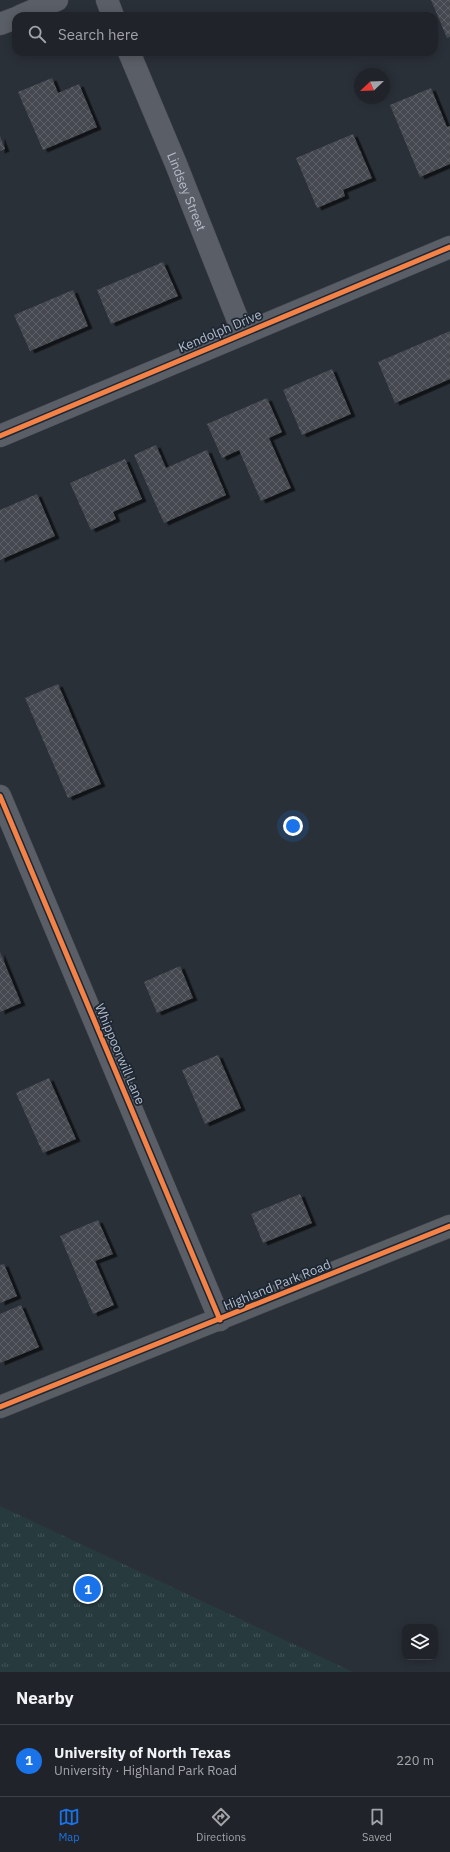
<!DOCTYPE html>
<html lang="en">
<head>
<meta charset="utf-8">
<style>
  :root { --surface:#20242a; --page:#282c32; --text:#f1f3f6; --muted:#a2a4a8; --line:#3d4147; --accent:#1a73e8 }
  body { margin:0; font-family:"IBM Plex Sans",sans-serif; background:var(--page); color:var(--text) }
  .controls { position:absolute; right:12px; bottom:12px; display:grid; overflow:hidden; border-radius:8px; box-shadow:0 2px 10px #0003 }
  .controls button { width:36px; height:36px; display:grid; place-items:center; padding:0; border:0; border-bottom:1px solid var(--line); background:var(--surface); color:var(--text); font:20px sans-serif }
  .compass { position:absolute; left:354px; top:68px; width:36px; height:36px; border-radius:50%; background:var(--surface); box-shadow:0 2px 10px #0003; rotate:247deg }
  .you { position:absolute; left:293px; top:826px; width:14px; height:14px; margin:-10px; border:3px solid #fff; border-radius:50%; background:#1a73e8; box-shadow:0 0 0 6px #1a73e833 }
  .badge { display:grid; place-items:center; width:26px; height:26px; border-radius:50%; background:var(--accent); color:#fff; font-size:13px; font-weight:700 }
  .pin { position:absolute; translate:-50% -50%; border:2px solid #fff; box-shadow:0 1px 4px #0006 }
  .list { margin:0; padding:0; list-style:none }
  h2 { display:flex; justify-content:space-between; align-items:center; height:52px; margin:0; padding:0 16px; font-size:17px }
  h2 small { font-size:13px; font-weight:400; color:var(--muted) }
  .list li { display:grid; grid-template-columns:26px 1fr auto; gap:12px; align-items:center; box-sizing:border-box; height:72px; padding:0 16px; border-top:1px solid var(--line) }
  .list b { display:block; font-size:15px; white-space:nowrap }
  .list p { margin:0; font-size:13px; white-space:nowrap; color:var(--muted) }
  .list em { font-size:13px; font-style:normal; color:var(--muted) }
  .icon { flex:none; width:22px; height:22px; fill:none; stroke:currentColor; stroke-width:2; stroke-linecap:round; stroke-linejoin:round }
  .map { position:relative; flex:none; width:450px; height:1672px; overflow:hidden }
  .search { position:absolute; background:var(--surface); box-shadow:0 2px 10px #0003; left:12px; right:12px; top:12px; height:44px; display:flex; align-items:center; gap:10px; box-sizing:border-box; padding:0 14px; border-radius:12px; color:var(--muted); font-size:15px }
  .sheet { height:124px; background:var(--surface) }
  nav { display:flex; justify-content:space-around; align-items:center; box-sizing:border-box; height:56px; border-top:1px solid var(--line); background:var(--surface); font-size:11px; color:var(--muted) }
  nav a { display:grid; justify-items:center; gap:2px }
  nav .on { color:var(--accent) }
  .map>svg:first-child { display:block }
  .grass { fill:url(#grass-tufts) }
  .building { fill:url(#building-cross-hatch); filter:url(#shadow) }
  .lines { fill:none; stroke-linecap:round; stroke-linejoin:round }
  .street-casing { stroke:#484c53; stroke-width:23 }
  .secondary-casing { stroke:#484c53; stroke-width:23 }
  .street { stroke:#5a5e66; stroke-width:22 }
  .secondary { stroke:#595d64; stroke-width:22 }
  .cycleway-casing { stroke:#1d2633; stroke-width:8 }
  .cycleway { stroke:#f48246; stroke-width:5 }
  .labels { text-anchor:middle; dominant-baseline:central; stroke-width:3.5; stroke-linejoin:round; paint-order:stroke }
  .street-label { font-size:13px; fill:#b4bcc9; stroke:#1d2633 }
</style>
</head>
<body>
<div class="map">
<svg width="450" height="1672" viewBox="0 0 450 1672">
  <defs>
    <pattern id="grass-tufts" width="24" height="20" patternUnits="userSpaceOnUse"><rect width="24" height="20" fill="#273a3e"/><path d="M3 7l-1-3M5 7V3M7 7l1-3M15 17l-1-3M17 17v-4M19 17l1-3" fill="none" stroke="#445559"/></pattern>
    <pattern id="building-cross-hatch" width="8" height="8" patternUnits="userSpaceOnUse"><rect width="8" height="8" fill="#444950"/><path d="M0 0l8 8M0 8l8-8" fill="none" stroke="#5d6168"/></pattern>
    <filter id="shadow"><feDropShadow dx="4.5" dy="2.5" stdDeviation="0" flood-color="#0009"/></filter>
  </defs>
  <rect width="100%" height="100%" fill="#2a3038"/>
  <path class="grass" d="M0,1506l353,166h-353z"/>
  <path class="building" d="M431,0h19v37l-3,1z
    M52,78l6,15 21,-9 18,43 -54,23 -25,-58z
    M431,88l16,39 3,-1v38l-30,13 -30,-72z
    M353,134l19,44 -29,12 2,6 -28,12 -21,-50z
    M0,136l5,13 -5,2z
    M163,262l15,34 -67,28 -14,-34z
    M73,290l15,36 -58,25 -16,-36z
    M450,331v48l-55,24 -17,-41z
    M332,369l19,45 -49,21 -19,-45z
    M267,398l15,34 -13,6 22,50 -30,13 -22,-51 -17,8 -15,-34z
    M156,445l10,23 41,-18 19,45 -62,28 -30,-68z
    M125,459l17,40 -29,13 3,7 -25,11 -21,-47z
    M37,494l18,42 -55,24v-50z
    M58,684l43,100 -33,14 -43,-100z
    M0,952l21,51 -21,9z
    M180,966l13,32 -36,15 -13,-31z
    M218,1055l23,53 -36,16 -23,-54z
    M49,1078l27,61 -33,14 -27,-60z
    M300,1194l12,29 -49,20 -12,-29z
    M98,1220l15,34 -18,7 19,44 -21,9 -33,-78z
    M4,1264l13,32 -17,7v-38z
    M21,1305l18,42 -39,16v-49z"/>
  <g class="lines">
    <g class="street-casing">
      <g id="street">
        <path d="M107,0l6,16"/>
        <path d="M20,16l37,-16"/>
        <path d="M0,24l16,-6"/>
        <path id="s1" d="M129,52l47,112 67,169"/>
        <path d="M0,436l450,-189"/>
        <path d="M0,796l220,524"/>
      </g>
    </g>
    <g class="secondary-casing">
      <path id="secondary" d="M0,1407l450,-181"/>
    </g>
    <use href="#street" class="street"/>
    <use href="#secondary" class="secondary"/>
    <g class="cycleway-casing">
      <path id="cycleway" d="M0,436l450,-189
        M0,796l220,524
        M0,1407l450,-181"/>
    </g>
    <use href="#cycleway" class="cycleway"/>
  </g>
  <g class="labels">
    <g class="street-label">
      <text stroke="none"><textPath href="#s1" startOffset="151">Lindsey Street</textPath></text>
      <text transform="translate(220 331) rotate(-23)">Kendolph Drive</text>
      <text transform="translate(120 1054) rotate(67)">Whippoorwill Lane</text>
      <text transform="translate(277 1285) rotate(-22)">Highland Park Road</text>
    </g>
  </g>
</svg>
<div class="controls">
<button><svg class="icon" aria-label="layers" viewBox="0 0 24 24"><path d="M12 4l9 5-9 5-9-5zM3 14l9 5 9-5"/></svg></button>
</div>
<svg class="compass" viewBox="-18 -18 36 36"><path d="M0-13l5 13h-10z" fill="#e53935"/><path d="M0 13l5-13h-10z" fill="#a2a4a8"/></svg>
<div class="you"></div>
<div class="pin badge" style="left:88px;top:1589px">1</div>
<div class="search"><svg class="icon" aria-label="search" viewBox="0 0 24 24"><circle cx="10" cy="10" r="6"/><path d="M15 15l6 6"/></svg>Search here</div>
</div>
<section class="sheet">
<h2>Nearby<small></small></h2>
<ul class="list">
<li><span class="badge">1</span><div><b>University of North Texas</b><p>University · Highland Park Road</p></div><em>220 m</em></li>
</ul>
</section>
<nav>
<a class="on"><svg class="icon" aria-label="map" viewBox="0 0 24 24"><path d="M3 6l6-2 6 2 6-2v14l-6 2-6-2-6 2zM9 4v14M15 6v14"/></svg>Map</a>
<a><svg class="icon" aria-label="directions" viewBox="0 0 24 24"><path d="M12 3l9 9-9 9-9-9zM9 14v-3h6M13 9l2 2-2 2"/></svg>Directions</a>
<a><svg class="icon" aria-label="saved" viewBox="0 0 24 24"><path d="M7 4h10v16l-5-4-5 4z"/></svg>Saved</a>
</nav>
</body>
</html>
